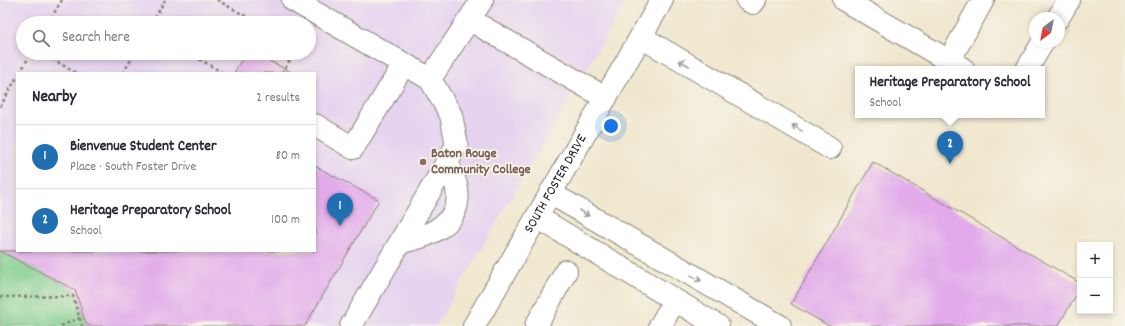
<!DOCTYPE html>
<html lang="en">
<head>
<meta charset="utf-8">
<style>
  :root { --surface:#fff; --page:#f2f2f3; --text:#2b2b33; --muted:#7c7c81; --line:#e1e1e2; --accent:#1f6fb2 }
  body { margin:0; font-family:Dekko,sans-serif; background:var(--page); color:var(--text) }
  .controls { position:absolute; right:12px; bottom:12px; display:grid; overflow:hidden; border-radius:0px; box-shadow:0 2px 6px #0003 }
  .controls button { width:36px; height:36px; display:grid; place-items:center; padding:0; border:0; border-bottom:1px solid var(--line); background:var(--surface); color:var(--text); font:20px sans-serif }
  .compass { position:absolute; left:1029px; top:12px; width:36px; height:36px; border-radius:50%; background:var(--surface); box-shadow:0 2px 6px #0003; rotate:212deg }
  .you { position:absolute; left:611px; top:126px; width:14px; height:14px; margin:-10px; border:3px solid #fff; border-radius:50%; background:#1a73e8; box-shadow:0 0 0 6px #1a73e833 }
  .badge { display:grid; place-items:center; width:26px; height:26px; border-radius:50%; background:var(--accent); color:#fff; font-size:13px; font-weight:700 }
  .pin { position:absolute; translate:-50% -33px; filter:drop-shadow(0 1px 2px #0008) }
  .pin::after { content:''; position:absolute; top:21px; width:14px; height:12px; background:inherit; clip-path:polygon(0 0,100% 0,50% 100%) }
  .popup { position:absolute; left:855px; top:66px; width:190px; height:52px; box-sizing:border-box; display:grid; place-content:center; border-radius:0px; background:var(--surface); filter:drop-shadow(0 1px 3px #0005); font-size:13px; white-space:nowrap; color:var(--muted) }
  .popup b { font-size:15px; color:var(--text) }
  .popup::after { content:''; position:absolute; left:50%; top:100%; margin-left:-8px; border:8px solid transparent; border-top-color:var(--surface) }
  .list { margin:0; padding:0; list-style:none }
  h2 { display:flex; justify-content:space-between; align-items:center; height:52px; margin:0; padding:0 16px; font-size:17px }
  h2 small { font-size:13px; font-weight:400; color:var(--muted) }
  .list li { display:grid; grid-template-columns:26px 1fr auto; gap:12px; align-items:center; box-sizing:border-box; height:64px; padding:0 16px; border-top:1px solid var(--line) }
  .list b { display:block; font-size:15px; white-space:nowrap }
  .list p { margin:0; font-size:13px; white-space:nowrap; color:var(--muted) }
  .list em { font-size:13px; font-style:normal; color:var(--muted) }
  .icon { flex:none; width:22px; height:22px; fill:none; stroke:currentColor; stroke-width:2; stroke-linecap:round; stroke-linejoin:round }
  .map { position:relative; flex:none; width:1125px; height:326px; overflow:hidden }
  .search { position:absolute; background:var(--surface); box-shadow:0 2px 6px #0003; left:16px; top:16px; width:300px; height:44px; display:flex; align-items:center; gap:10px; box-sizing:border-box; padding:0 14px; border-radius:22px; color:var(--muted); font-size:15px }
  .panel { position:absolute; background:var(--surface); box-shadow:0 2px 6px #0003; left:16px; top:72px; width:300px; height:180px; border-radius:0px }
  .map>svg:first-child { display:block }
  .built { fill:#e5d3f0; fill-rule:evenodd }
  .green { fill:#7fcd8c; stroke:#4e7454 }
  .building { fill:#e2aaeb }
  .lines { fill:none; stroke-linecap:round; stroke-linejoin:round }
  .minor-casing { stroke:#868275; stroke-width:24 }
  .major-casing { stroke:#868275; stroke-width:24 }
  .path { stroke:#868275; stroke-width:2.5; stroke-dasharray:3 3; stroke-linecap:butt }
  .minor { stroke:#fff; stroke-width:22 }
  .major { stroke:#fff; stroke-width:22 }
  .oneway { stroke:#999 }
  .education-dot { fill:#8d6e63; stroke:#f7f3e8; stroke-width:1.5 }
  .labels { text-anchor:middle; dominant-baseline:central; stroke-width:3.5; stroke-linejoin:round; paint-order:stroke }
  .education-label { font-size:14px; font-weight:bold; fill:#785e54; stroke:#f7f3e8; text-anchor:start }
  .street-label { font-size:14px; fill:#1c1c1c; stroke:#f7f3e8 }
</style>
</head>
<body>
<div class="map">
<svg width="1125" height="326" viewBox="0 0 1125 326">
  <rect width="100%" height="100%" fill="#f7f3e8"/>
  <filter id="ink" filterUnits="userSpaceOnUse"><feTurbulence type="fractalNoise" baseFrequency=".025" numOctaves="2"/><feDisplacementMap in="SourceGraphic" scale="8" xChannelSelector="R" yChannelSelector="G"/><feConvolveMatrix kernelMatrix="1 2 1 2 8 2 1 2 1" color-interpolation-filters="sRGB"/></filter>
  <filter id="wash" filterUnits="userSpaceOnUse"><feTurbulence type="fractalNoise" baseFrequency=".012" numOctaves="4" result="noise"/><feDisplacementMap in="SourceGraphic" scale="16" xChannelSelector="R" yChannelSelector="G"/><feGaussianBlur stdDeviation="0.9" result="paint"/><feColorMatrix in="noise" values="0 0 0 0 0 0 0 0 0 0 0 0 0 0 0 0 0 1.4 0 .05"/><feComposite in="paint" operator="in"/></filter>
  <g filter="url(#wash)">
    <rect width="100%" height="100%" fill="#f0e7ce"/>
    <path class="built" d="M0,0h627l-191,326h-436zM23,23h286v30h-286zM17,73h298v178h-298z"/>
    <path class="green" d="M0,251l75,39 10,31 4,5h-89z"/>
    <g id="blocks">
      <path class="building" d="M245,53h9l39,20h-59z
        M873,162l207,121v5l-22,38h-229l-38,-22z
        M315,166l64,34 -74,126h-216l-4,-5 -10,-31 -75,-39h315z"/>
    </g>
  </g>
  <g filter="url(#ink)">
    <use href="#blocks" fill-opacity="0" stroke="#868275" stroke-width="1"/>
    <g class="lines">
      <g class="minor-casing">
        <path id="minor" d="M293,0l137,79 21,36 6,30 -106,181
          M747,0l6,3 2,-3
          M844,0l119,69
          M1058,18l11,-18
          M470,20l136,78
          M641,37l189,111
          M949,61l34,-61
          M1027,69l16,-27
          M430,79l52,-79
          M315,125l38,23 51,-84
          M550,193l230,133
          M537,217l181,109
          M400,242c21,-3 53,-14 57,-39 3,-14 -5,-29 -10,-42
          M536,326l30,-55
          M660,326l15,-26"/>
      </g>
      <g class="major-casing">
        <g id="major">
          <path id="s1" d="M474,326l188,-326"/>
        </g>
      </g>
      <path class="path" d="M217,0l41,23
        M48,23l14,-23
        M152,23l13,-23
        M42,53l34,20
        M189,53l34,20
        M20,73l11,-20
        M123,73l12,-20
        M282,73l12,-20
        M0,107l17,-30
        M0,297l73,-1 9,30
        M61,326l19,-8"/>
      <use href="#minor" class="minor"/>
      <use href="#major" class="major"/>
    </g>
    <defs><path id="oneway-shaft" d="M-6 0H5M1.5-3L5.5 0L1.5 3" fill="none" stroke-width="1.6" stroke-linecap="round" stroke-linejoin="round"/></defs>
    <g class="oneway">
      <use href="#oneway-shaft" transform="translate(684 63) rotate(-150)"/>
      <use href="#oneway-shaft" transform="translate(797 128) rotate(-149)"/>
      <use href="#oneway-shaft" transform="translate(584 213) rotate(30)"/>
      <use href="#oneway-shaft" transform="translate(696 278) rotate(29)"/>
    </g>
  </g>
  <circle class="education-dot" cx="423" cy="162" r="4"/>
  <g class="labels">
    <g class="education-label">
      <text x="431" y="154">Baton Rouge<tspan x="431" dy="16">Community College</tspan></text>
    </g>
    <g class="street-label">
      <text stroke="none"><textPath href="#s1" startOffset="164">SOUTH FOSTER DRIVE</textPath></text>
    </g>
  </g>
</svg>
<div class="controls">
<button>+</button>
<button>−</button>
</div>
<svg class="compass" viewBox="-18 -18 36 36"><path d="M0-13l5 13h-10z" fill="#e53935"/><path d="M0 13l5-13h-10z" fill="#7c7c81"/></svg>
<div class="you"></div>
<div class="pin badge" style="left:340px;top:226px">1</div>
<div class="pin badge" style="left:950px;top:164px">2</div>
<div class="popup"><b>Heritage Preparatory School</b>School</div>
<div class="search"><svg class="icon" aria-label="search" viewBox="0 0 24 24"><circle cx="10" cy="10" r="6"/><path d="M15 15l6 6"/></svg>Search here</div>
<section class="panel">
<h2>Nearby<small>2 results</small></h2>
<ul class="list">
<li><span class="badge">1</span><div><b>Bienvenue Student Center</b><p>Place · South Foster Drive</p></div><em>80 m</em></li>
<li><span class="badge">2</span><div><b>Heritage Preparatory School</b><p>School</p></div><em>100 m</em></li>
</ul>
</section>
</div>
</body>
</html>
